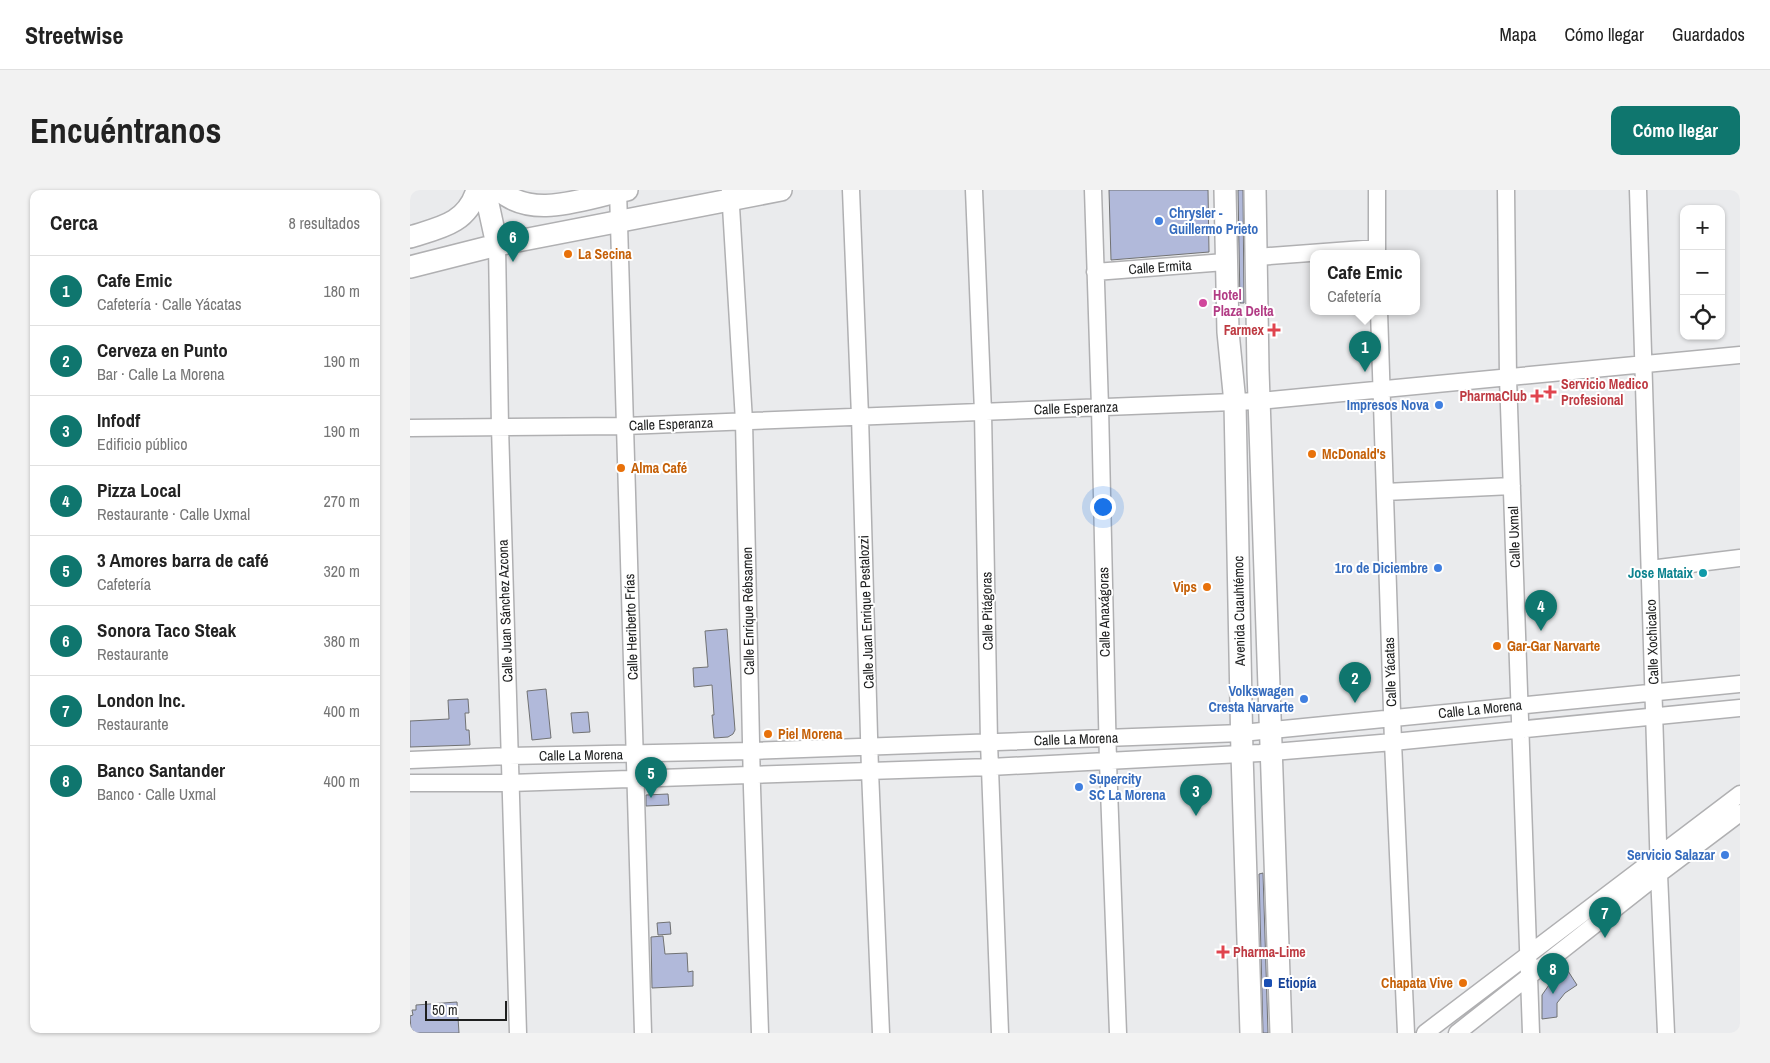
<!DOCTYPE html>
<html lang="es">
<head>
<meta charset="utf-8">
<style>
  :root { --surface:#fff; --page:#f2f2f2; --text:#222; --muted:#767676; --line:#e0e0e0; --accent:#0f766e }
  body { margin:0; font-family:"Archivo Narrow",sans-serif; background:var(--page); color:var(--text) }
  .controls { position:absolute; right:15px; top:15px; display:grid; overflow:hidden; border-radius:10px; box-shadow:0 1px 4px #0004 }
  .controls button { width:45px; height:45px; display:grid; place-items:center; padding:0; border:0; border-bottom:1px solid var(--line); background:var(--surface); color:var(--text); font:25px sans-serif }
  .scale { position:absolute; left:15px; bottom:12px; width:82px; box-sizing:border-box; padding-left:5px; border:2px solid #1e1f1f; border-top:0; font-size:14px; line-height:18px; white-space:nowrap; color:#1e1f1f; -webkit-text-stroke:4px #fff; paint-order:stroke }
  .you { position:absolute; left:692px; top:316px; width:18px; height:18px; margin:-12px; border:4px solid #fff; border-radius:50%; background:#1a73e8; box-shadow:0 0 0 8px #1a73e833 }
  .badge { display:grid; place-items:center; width:32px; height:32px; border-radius:50%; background:var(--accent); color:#fff; font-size:16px; font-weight:700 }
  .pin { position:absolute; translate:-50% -41px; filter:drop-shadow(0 1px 2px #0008) }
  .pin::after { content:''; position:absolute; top:26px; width:18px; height:15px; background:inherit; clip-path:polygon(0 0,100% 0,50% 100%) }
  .popup { position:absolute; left:900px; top:60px; width:110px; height:65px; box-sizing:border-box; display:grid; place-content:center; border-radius:10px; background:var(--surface); filter:drop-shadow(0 1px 4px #0005); font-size:16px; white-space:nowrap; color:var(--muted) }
  .popup b { font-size:19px; color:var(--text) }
  .popup::after { content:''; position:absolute; left:50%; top:100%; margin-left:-10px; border:10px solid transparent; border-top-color:var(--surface) }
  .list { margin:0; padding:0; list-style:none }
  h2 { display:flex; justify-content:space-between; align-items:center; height:65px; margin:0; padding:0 20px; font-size:21px }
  h2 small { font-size:16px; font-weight:400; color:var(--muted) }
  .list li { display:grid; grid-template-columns:32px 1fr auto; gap:15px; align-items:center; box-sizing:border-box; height:70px; padding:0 20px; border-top:1px solid var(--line) }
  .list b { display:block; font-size:19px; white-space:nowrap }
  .list p { margin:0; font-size:16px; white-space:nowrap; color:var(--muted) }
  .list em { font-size:16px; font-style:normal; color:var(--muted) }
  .icon { flex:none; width:28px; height:28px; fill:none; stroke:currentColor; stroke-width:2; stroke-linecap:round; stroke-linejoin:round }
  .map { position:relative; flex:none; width:1330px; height:843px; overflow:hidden; border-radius:10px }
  header { display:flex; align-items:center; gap:30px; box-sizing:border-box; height:70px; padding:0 25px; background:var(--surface); border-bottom:1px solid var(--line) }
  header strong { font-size:24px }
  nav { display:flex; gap:28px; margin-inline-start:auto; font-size:18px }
  .intro { display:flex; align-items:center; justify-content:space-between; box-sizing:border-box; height:120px; padding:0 30px }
  h1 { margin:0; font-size:35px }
  .button { padding:12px 22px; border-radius:10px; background:var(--accent); color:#fff; font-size:18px; font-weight:700 }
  main { display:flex; gap:30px; padding:0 30px }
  aside { flex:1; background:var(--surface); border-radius:10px; box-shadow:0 1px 4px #0004 }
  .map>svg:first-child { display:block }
  .building { fill:#b1b9da; stroke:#717273 }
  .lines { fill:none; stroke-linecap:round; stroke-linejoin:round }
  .minor-casing { stroke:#b0b0b2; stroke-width:19 }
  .major-casing { stroke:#b0b0b2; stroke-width:24 }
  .minor { stroke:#fff; stroke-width:16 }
  .major { stroke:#fff; stroke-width:21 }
  .shop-dot { fill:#3f7fe0; stroke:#fff; stroke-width:2 }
  .food-dot { fill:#e8710a; stroke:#fff; stroke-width:2 }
  .hotel-dot { fill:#d1479c; stroke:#fff; stroke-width:2 }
  .health-dot { fill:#e0444e; stroke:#fff; stroke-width:2 }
  .culture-dot { fill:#0f9aa8; stroke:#fff; stroke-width:2 }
  .transit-dot { fill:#1a4fb4; stroke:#fff; stroke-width:2 }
  .labels { text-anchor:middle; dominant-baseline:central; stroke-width:4; stroke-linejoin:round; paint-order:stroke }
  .shop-label { font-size:14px; font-weight:bold; fill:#366cbe; stroke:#fff; text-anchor:end }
  .food-label { font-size:14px; font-weight:bold; fill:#c56008; stroke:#fff; text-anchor:start }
  .street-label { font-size:14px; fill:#1e1f1f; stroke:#fff }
  .hotel-label { font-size:14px; font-weight:bold; fill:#b23c85; stroke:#fff; text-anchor:start }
  .health-label { font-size:14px; font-weight:bold; fill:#be3a42; stroke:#fff; text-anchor:end }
  .culture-label { font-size:14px; font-weight:bold; fill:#0d838f; stroke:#fff; text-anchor:end }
  .transit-label { font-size:14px; font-weight:bold; fill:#164399; stroke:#fff; text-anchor:start }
</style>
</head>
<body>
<header>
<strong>Streetwise</strong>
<nav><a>Mapa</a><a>Cómo llegar</a><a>Guardados</a></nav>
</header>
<div class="intro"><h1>Encuéntranos</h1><a class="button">Cómo llegar</a></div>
<main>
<aside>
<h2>Cerca<small>8 resultados</small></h2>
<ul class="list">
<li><span class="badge">1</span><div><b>Cafe Emic</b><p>Cafetería · Calle Yácatas</p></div><em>180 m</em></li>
<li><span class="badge">2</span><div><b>Cerveza en Punto</b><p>Bar · Calle La Morena</p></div><em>190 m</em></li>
<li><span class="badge">3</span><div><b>Infodf</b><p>Edificio público</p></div><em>190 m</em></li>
<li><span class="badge">4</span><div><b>Pizza Local</b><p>Restaurante · Calle Uxmal</p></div><em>270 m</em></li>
<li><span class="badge">5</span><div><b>3 Amores barra de café</b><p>Cafetería</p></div><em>320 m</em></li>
<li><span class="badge">6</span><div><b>Sonora Taco Steak</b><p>Restaurante</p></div><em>380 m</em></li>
<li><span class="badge">7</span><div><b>London Inc.</b><p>Restaurante</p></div><em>400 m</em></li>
<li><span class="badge">8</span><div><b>Banco Santander</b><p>Banco · Calle Uxmal</p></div><em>400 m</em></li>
</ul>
</aside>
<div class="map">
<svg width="1330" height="843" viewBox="0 0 1330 843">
  <rect width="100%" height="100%" fill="#eaebed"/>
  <path class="building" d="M699,0h99l1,62 -98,8z
    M828,0h5l1,113h-4z
    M317,439l8,101 -2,4 -5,3 -14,1 -2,-23h2l-2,-30 -18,2 -1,-19 15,-1 -3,-36z
    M136,499l5,49 -19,2 -5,-49z
    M58,509l1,14h-4l1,17h3l1,15 -60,2v-26l39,-2 -1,-19z
    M178,522l2,20 -17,1 -2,-20z
    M258,604l1,11 -23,1v-11z
    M853,683l5,160h-5l-4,-159z
    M260,732l1,12 -13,1 -1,-12z
    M253,746l2,18 22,-1 1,19 5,-1v15l-41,2 -1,-51z
    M1158,781l9,14 -12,8 -8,10v14l-15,2v-24l7,-10z
    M47,812l2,31h-45l-1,-3h-2l-1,-14 3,-1 -1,-5h4v-5z"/>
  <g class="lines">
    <g class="minor-casing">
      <path id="minor" d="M208,0l25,843
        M320,0l14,231 8,367 8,245
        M441,0l9,226 10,355 11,262
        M564,0l9,222 6,330 11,291
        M683,0l7,217 8,355 10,271
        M967,0v63
        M1096,0l2,188 23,655
        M1228,0l21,684 7,159
        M87,55l3,182 18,606
        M847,67l120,-9
        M685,82l130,-10
        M969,121l14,431 13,291
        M0,238l215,-2 634,-25 481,-46
        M975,302l127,-6
        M1240,379l90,-11
        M0,570l99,-4 242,-5 491,-18 498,-49
        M0,593h100l480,-16 270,-14 133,-11 347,-34
        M1015,843l315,-239
        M1047,843l202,-159 81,-61"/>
    </g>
    <g class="major-casing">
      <path id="major" d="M75,0l12,55
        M89,0c35,31 87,7 128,0
        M815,0l3,142 7,71 7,351 9,279
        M845,0l3,180 23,663
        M0,47c29,-9 57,-13 67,-47
        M0,77l87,-22 284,-55"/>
    </g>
    <use href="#minor" class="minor"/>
    <use href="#major" class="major"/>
  </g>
  <g class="shop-dot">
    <circle cx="749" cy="31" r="5"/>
    <circle cx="1029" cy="215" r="5"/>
    <circle cx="1028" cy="378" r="5"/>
    <circle cx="894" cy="509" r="5"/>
    <circle cx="669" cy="597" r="5"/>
    <circle cx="1315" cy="665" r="5"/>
  </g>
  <g class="food-dot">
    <circle cx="158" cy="64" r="5"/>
    <circle cx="902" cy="264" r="5"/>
    <circle cx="211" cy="278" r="5"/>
    <circle cx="797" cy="397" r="5"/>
    <circle cx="1087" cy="456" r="5"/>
    <circle cx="358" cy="544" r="5"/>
    <circle cx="1053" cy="793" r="5"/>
  </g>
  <circle class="hotel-dot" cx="793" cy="113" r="5"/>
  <g class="health-dot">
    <path d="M861.5 132.5h5v5h5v5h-5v5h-5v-5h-5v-5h5z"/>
    <path d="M1137.5 194.5h5v5h5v5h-5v5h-5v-5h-5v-5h5z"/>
    <path d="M1124.5 198.5h5v5h5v5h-5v5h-5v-5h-5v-5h5z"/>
    <path d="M810.5 754.5h5v5h5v5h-5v5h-5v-5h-5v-5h5z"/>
  </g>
  <circle class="culture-dot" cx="1293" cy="383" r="5"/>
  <rect class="transit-dot" x="853" y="788" width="10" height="10" rx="2.5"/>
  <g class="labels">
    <g class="shop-label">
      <text x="759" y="23" text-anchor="start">Chrysler -<tspan x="759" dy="16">Guillermo Prieto</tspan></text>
      <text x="1019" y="215">Impresos Nova</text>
      <text x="1018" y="378">1ro de Diciembre</text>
      <text x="884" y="501">Volkswagen<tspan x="884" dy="16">Cresta Narvarte</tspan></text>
      <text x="679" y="589" text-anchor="start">Supercity<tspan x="679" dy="16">SC La Morena</tspan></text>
      <text x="1305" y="665">Servicio Salazar</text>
    </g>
    <g class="food-label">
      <text x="168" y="64">La Secina</text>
      <text x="912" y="264">McDonald's</text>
      <text x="221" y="278">Alma Café</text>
      <text x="787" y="397" text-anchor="end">Vips</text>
      <text x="1097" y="456">Gar-Gar Narvarte</text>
      <text x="368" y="544">Piel Morena</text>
      <text x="1043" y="793" text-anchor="end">Chapata Vive</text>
    </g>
    <g class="street-label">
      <text transform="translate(750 77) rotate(-4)">Calle Ermita</text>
      <text transform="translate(666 218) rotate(-2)">Calle Esperanza</text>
      <text transform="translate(261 234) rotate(-2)">Calle Esperanza</text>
      <text transform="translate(1104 347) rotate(-92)">Calle Uxmal</text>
      <text transform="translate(95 421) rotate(-92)">Calle Juan Sánchez Azcona</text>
      <text transform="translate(338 421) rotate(-91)">Calle Enrique Rébsamen</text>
      <text transform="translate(577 421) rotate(-91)">Calle Pitágoras</text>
      <text transform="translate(829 421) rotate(-91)">Avenida Cuauhtémoc</text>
      <text transform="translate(456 422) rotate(-92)">Calle Juan Enrique Pestalozzi</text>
      <text transform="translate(694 422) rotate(-91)">Calle Anaxágoras</text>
      <text transform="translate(221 437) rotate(-92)">Calle Heriberto Frías</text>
      <text transform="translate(1242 452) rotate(-92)">Calle Xochicalco</text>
      <text transform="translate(980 482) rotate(-92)">Calle Yácatas</text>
      <text transform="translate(1070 519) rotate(-6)">Calle La Morena</text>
      <text transform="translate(666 549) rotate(-2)">Calle La Morena</text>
      <text transform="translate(171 565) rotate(-1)">Calle La Morena</text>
    </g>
    <g class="hotel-label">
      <text x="803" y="105">Hotel<tspan x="803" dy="16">Plaza Delta</tspan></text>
    </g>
    <g class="health-label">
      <text x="854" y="140">Farmex</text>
      <text x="1151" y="194" text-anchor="start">Servicio Medico<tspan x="1151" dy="16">Profesional</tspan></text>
      <text x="1117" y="206">PharmaClub</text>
      <text x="823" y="762" text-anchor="start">Pharma-Lime</text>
    </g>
    <g class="culture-label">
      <text x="1283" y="383">Jose Mataix</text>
    </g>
    <g class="transit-label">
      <text x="868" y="793">Etiopía</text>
    </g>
  </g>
</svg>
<div class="controls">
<button>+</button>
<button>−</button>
<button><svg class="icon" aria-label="locate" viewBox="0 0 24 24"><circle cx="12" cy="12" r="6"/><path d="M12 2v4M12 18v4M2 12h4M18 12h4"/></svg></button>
</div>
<div class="scale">50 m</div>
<div class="you"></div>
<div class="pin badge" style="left:955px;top:182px">1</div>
<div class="popup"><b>Cafe Emic</b>Cafetería</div>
<div class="pin badge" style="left:945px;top:513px">2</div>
<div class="pin badge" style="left:786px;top:626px">3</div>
<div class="pin badge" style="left:1131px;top:441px">4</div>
<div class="pin badge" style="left:241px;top:608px">5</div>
<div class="pin badge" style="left:103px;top:72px">6</div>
<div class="pin badge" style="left:1195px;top:748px">7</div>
<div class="pin badge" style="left:1143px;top:804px">8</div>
</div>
</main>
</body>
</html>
